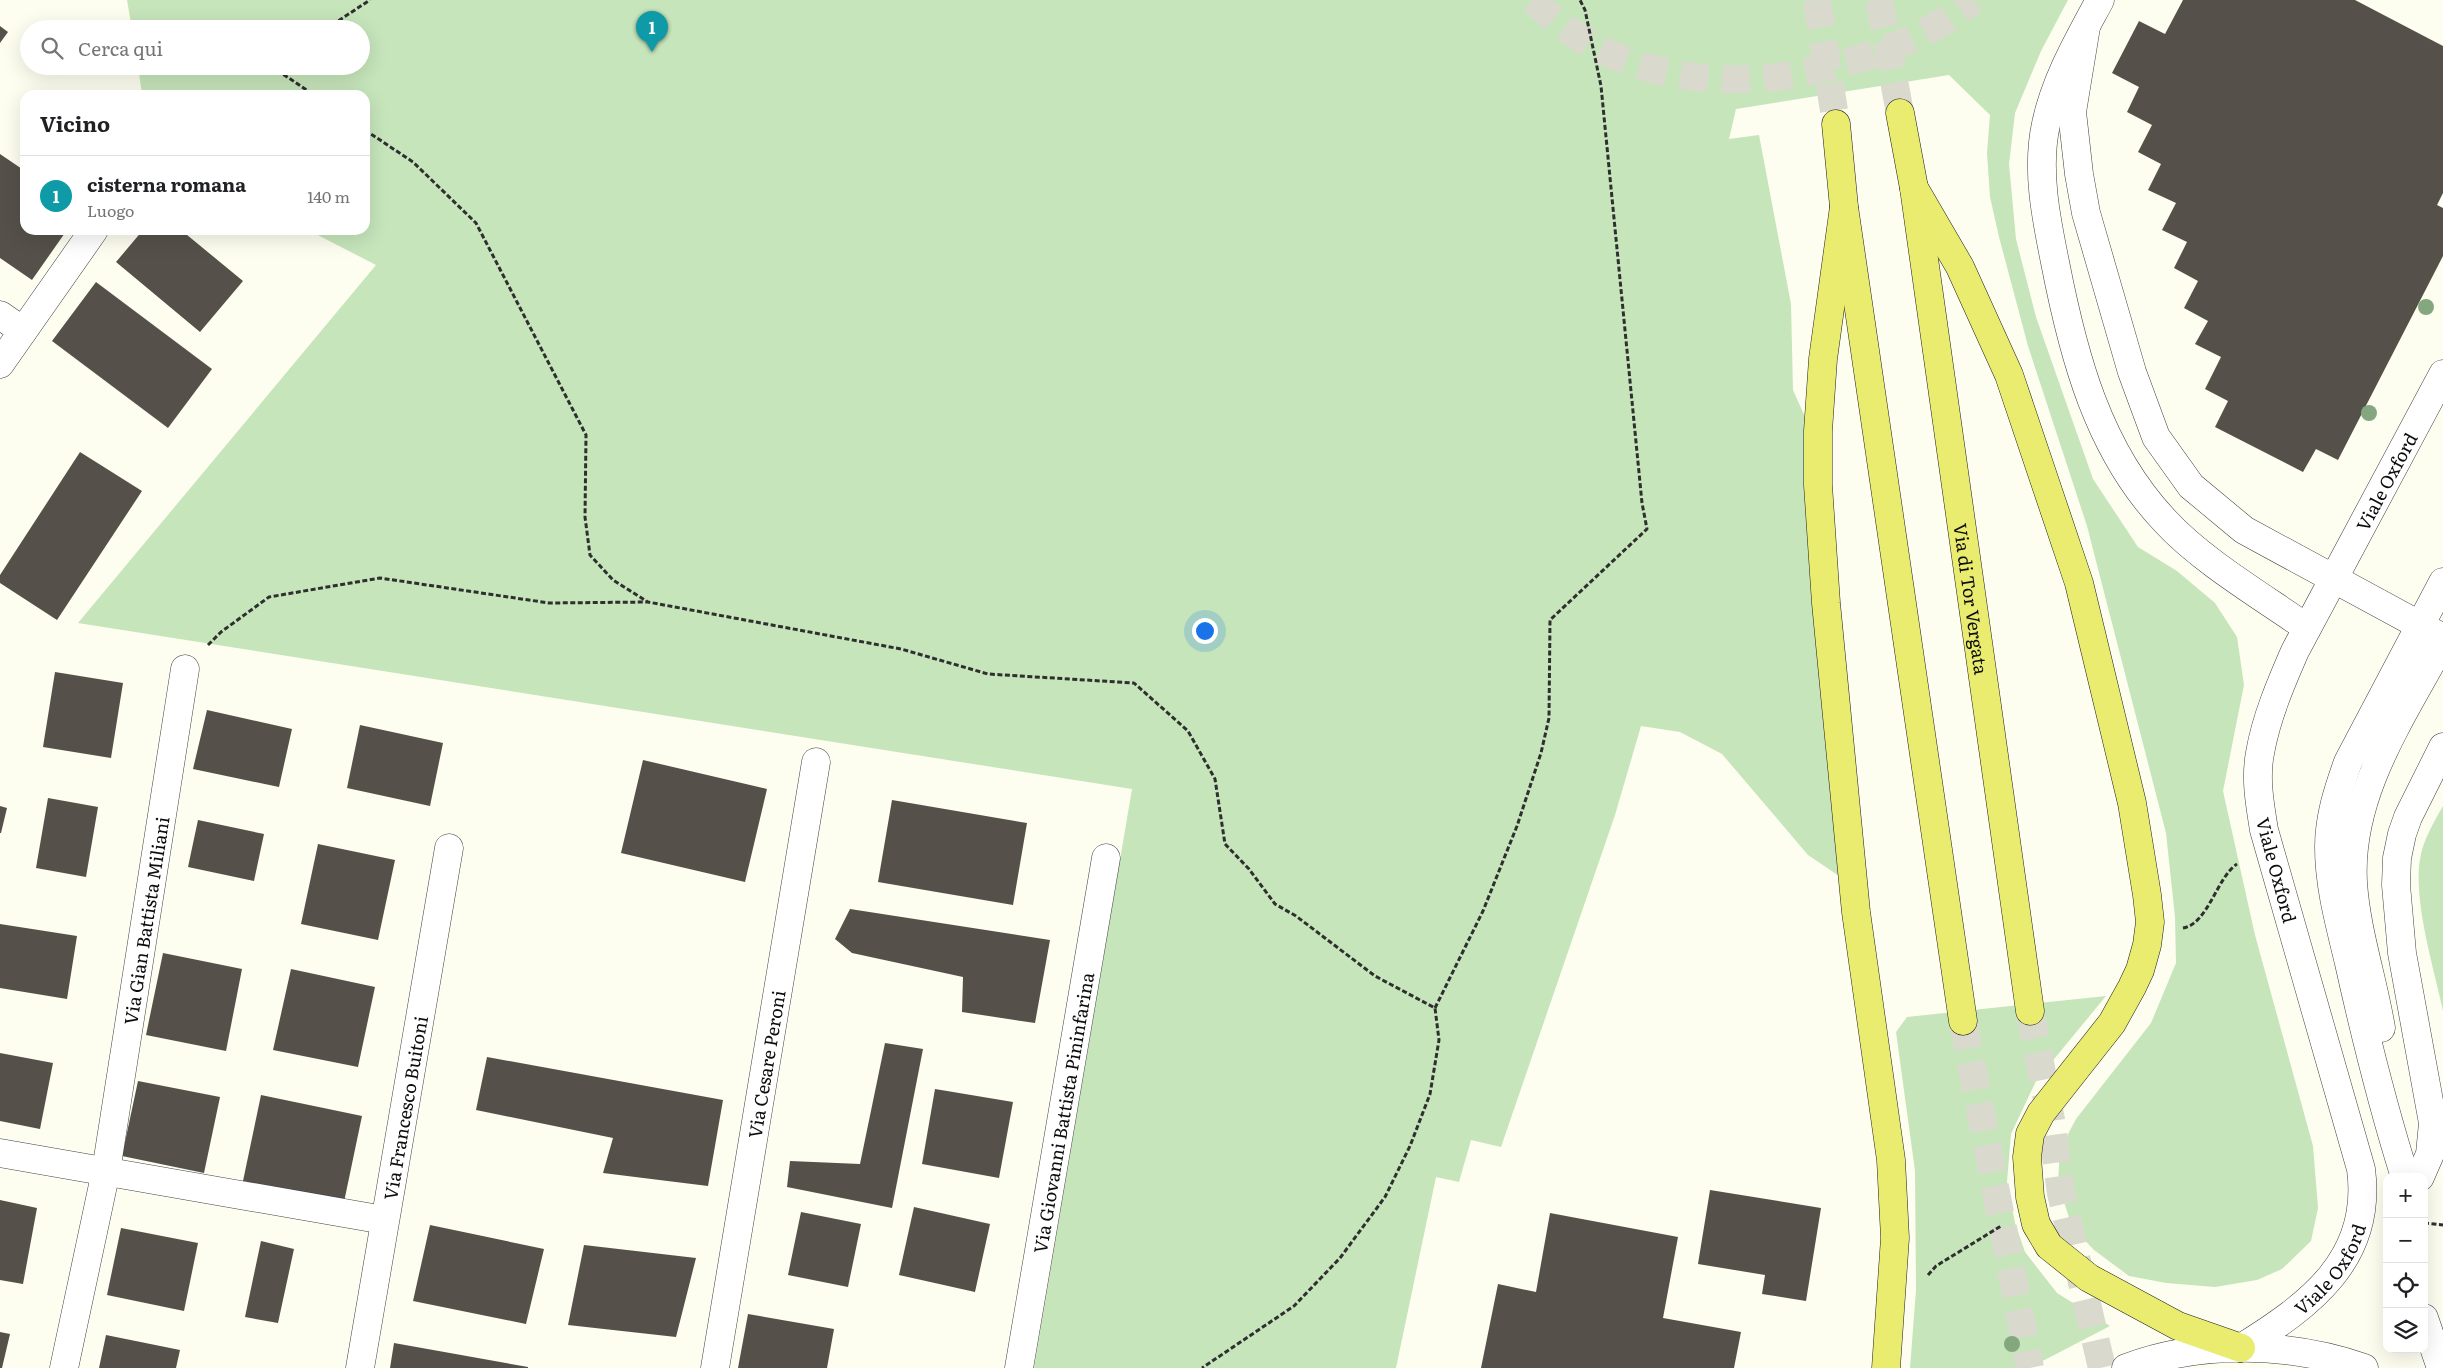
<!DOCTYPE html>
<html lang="it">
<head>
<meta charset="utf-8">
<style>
  :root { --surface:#fff; --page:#f6f6f6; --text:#202124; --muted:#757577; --line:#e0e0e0; --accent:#b14c31 }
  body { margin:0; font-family:Literata,serif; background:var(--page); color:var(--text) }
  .controls { position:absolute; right:15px; bottom:15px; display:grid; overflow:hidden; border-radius:10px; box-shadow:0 5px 20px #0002 }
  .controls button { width:45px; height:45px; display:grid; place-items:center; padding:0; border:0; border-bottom:1px solid var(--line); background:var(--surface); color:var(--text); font:25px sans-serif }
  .you { position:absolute; left:1204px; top:630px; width:18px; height:18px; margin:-12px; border:4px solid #fff; border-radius:50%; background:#1a73e8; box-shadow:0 0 0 8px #1a73e833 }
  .badge { display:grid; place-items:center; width:32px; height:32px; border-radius:50%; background:var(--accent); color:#fff; font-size:16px; font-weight:700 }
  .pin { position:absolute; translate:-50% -41px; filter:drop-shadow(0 1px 2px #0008) }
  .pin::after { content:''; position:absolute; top:26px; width:18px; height:15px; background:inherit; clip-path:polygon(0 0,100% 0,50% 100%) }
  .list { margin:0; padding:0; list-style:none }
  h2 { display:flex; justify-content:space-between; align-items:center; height:65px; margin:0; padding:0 20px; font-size:21px }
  h2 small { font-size:16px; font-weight:400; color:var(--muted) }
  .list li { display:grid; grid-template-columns:32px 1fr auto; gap:15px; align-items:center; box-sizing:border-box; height:80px; padding:0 20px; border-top:1px solid var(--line) }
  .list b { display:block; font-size:19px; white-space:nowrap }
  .list p { margin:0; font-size:16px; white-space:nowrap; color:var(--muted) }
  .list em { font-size:16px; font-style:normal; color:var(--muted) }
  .icon { flex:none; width:28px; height:28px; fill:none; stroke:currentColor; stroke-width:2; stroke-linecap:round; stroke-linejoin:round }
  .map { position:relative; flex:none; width:2443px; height:1368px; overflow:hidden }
  .search { position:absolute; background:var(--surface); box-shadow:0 5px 20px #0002; left:20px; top:20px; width:350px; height:55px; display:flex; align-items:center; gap:12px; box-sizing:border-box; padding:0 18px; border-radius:28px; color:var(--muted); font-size:19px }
  .panel { position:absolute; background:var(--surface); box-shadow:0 5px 20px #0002; left:20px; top:90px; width:350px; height:145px; border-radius:15px }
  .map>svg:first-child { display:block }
  .green { fill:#c6e5bb }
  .building { fill:#55514a }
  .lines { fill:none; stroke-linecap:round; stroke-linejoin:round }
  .major-tunnel { stroke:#d9dacd; stroke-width:28; stroke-dasharray:28 14; stroke-linecap:butt }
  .minor-casing { stroke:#404040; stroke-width:29 }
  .major-casing { stroke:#1e1e1e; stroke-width:29 }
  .path { stroke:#2f2f2f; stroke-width:3; stroke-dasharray:5 2.5; stroke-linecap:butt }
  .minor { stroke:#fff; stroke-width:28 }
  .major { stroke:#eaec70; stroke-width:28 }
  .tree { fill:#85a780 }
  .labels { text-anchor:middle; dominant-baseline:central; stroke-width:5; stroke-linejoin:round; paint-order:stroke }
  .street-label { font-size:18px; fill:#0d0d0d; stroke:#fff }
</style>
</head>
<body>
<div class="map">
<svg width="2443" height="1368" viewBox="0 0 2443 1368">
  <rect width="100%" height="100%" fill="#fdfeef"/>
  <path class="green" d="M127,0h1941l-27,51 -26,62 -6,51 7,75 20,78 57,162 45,68 39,24 38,32 22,34 7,48 -21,106 32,144 58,211 5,62 -7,33 -29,28 -25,11 -42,7 -49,-4 -37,-7 -35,-26 -22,-23 -14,-44 2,-34 16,-30 75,-96 25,-60 -1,-46 -9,-84 -79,-307 -59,-180 -29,-109 -9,-40 -3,-44 3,-38 -41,-40 -213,34 -7,30 30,-4 32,169 2,86 25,56 36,440 -46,-31 -86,-101 -42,-22 -39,-6 -26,89 -114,332 -30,-7 -12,42 -23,-5 -40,191h-362l98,-579 -1054,-166 298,-358 -68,-35h57v-135h-223l-4,-29h223v-37h-229z
    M2443,806v205c-9,-43 -30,-109 -23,-152 3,-19 14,-37 23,-53z
    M2106,996l-70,85 -25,53 -4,48 8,41 10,29 32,41 53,33 -81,42h-119l6,-78 -1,-119 -19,-139 11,-15z"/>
  <path class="building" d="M2183,0h172l88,46v147l-6,12 6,3v48l-105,204 -22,-11 -13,23 -88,-45 13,-26 -23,-12 16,-32 -26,-13 13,-23 -24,-13 14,-27 -24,-13 13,-26 -25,-12 14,-27 -28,-13 13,-26 -23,-12 14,-27 -25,-13 12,-25 -27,-14 27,-52 26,13z
    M0,26l8,6 -8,11z
    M0,154l25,17v59h42l-35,50 -32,-22z
    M143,230h38l62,51 -43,51 -84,-70z
    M96,282l116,87 -44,59 -116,-87z
    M80,452l62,39 -85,129 -57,-37v-8z
    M55,672l68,11 -12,75 -68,-11z
    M207,710l85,19 -13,58 -86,-18z
    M360,725l83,18 -13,63 -83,-18z
    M643,760l124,29 -22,93 -124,-29z
    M48,798l50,9 -12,70 -50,-9z
    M892,800l135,23 -14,82 -135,-23z
    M0,806l7,2 -6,25h-1z
    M198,820l66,14 -10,47 -66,-14z
    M318,844l77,16 -17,80 -77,-16z
    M850,909l200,31 -15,83 -73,-11 1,-35 -111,-24 -17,-14z
    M0,924l77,12 -10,63 -67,-11z
    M163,953l79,16 -16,82 -80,-16z
    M291,969l84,18 -17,80 -85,-17z
    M885,1043l38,6 -31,159 -105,-21 3,-26 70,3z
    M0,1053l53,10 -13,66 -40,-8z
    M487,1057l236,43 -15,86 -105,-13 10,-35 -137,-28z
    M138,1081l82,16 -16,76 -82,-17z
    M935,1089l78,13 -14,76 -77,-14z
    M261,1095l101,21 -18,86 -101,-21z
    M1710,1190l111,18 -15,93 -44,-7 3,-19 -67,-11z
    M0,1200l37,8 -14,76 -23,-4z
    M914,1207l76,17 -15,68 -76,-17z
    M801,1212l60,12 -13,63 -60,-12z
    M1550,1213l128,24 -15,81 78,14 -7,36h-253l17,-84 38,8z
    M430,1225l114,24 -18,75 -113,-23z
    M121,1228l77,15 -14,68 -77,-16z
    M261,1241l33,8 -16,74 -33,-6z
    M584,1245l112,13 -20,79 -108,-12z
    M748,1314l86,15 -7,39h-89z
    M0,1332l10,2 -8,34h-2z
    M106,1335l74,15 -4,18h-77z
    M394,1343l134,24v1h-138z"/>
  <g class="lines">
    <path class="major-tunnel" d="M1533,0c91,94 233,95 348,51 32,-12 65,-28 92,-51
      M1817,0l19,124
      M1879,0l21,113
      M2030,1011l21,109 10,73 41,175
      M1963,1021l67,347"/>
    <g class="minor-casing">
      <g id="minor">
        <path d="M2100,0c-21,39 -45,80 -54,124 -10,45 0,94 9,138 18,93 43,189 111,260 36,39 97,75 141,106"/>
        <path d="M2086,27l-14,85 7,62 7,39 46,159 24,65 35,49 53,44 199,108"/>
        <path d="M0,315l23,16"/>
        <path d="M0,364l94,-134"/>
        <path d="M2381,1028c-8,-49 -25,-97 -28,-146 -5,-89 50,-166 90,-241"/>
        <path d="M0,1153l384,67"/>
        <path d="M2405,1177c-22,-70 -40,-142 -56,-214 -9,-38 -20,-76 -20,-116 0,-30 9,-57 19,-85l95,-180"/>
        <path d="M2420,1177l10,-23 3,-31 -31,-170 -6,-68 1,-27 5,-24 6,-17 35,-70"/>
        <path d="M2424,1318l17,50"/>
        <path id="s1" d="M2241,1348c69,-43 132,-89 120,-179l-97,-339c-4,-25 -9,-51 -4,-77 6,-35 21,-70 35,-102l148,-277"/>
        <path id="s2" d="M64,1368l42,-197 79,-502"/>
        <path id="s3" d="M360,1368l89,-520"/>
        <path id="s4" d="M715,1368l101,-606"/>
        <path id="s5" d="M1019,1368l87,-510"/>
        <path d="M2126,1368c75,-28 163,-26 238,0"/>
      </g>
    </g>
    <g class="major-casing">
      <g id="major">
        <path id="s6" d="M1900,113l14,75 116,823"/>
        <path d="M1836,124l8,83 119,814"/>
        <path d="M1914,188l46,79 49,108 70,208 53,220 15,92 3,27 -3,23 -7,25 -8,17 -20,36 -71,90 -11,21 -3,23 3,40 6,27 13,22 40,32 89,48 63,22"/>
        <path d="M1844,207l-21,152 -5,72v54l8,118 30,309 35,248 4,78 -9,130"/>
      </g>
    </g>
    <path class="path" d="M326,29l44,-29
      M271,66l43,29
      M365,130l48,32 63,61 110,212 -1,82 5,38 23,25 35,22
      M208,645l13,-13 48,-35 111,-19 169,25 99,-1 253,47 87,25 146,9 54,48 27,48 10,65 24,25 26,35 21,12 79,60 60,32 4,32 -9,54 -20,52 -25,51 -45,61 -46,48 -92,62
      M2183,928c25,-4 34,-51 54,-64
      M1435,1008l48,-97 34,-85 24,-73 8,-35 1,-98 97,-91 -5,-26 -41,-417 -16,-76 -5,-10
      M2424,1223l19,2
      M1928,1275l8,-9 65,-40"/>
    <use href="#minor" class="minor"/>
    <use href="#major" class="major"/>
  </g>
  <g class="tree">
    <circle cx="2426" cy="307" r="8"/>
    <circle cx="2369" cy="413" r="8"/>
    <circle cx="2012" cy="1344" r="8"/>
  </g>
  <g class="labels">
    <g class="street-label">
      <text stroke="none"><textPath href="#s1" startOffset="961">Viale Oxford</textPath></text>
      <text stroke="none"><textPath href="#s6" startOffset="491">Via di Tor Vergata</textPath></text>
      <text transform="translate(2277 870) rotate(75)">Viale Oxford</text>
      <text stroke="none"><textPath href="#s2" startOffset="455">Via Gian Battista Miliani</textPath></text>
      <text stroke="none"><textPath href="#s4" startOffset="308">Via Cesare Peroni</textPath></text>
      <text stroke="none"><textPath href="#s3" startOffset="264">Via Francesco Buitoni</textPath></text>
      <text stroke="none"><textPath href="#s5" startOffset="259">Via Giovanni Battista Pininfarina</textPath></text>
      <text stroke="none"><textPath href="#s1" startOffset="121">Viale Oxford</textPath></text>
    </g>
  </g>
</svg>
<div class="controls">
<button>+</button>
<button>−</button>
<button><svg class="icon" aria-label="locate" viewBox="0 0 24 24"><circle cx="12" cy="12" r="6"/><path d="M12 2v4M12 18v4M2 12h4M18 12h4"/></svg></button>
<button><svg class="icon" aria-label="layers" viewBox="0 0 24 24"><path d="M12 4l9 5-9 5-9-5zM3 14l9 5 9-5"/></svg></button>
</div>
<div class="you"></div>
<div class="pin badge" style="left:652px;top:52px;background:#0f9aa8">1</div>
<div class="search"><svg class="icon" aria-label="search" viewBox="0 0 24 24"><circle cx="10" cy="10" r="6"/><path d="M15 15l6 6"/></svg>Cerca qui</div>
<section class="panel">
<h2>Vicino<small></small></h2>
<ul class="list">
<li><span class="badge" style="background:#0f9aa8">1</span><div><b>cisterna romana</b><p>Luogo</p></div><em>140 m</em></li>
</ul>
</section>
</div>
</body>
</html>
